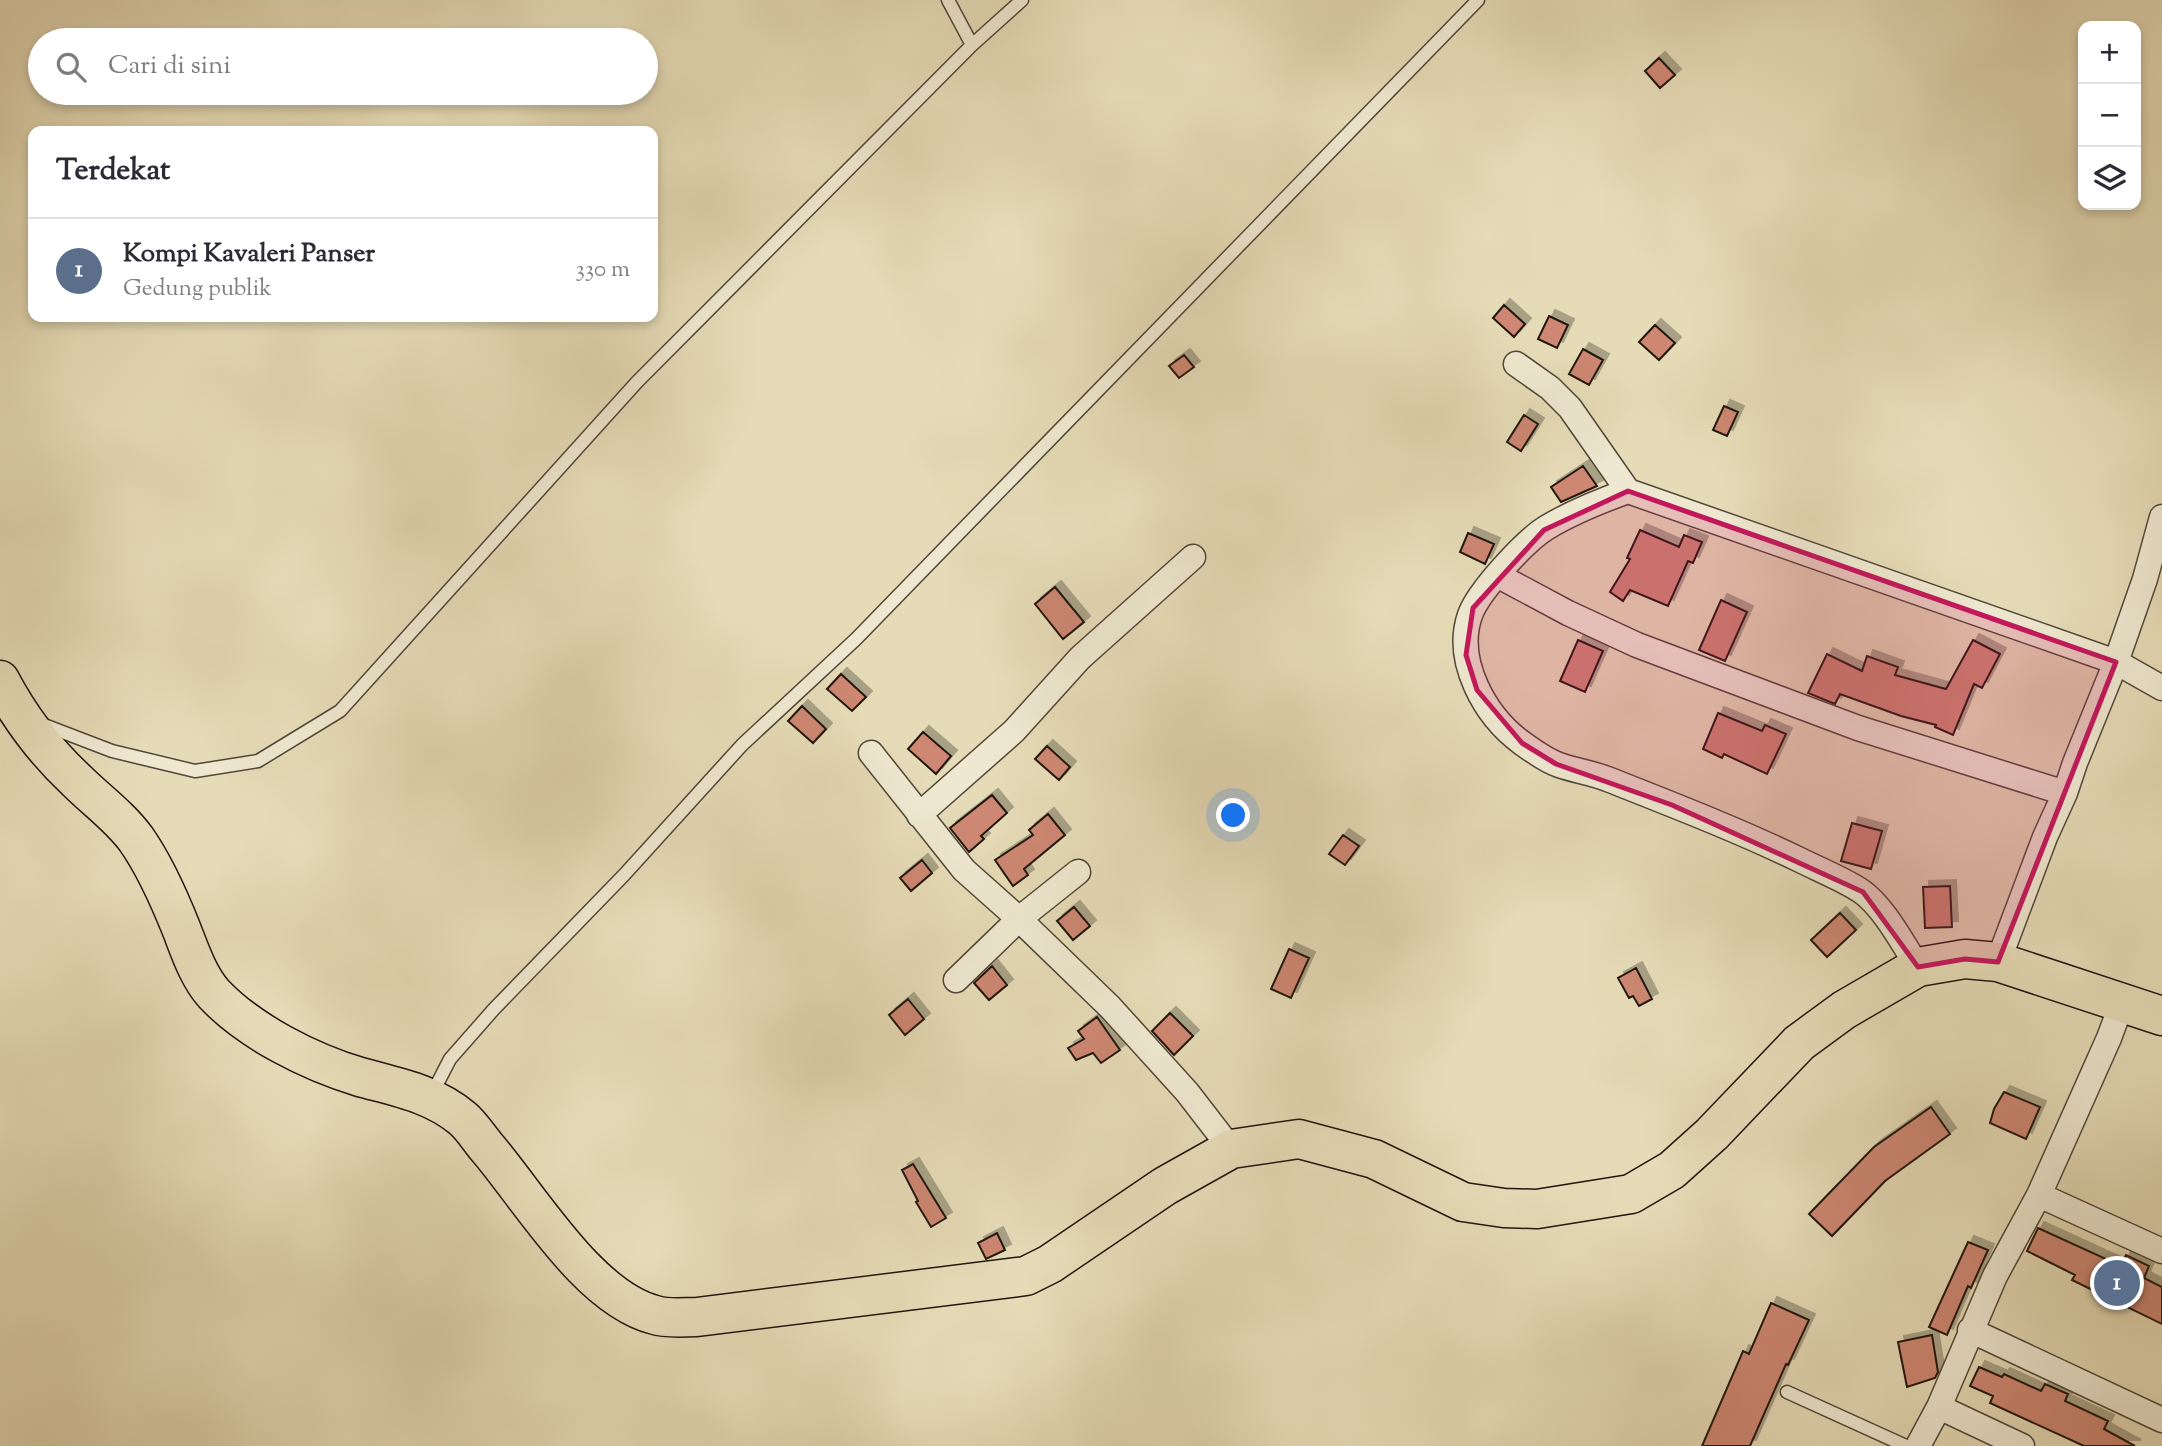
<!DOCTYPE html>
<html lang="id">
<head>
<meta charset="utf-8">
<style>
  :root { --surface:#fff; --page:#f7f7f7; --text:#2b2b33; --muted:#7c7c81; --line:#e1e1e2; --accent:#8f2418 }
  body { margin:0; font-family:"Sorts Mill Goudy",serif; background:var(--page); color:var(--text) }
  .controls { position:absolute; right:21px; top:21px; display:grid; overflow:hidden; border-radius:14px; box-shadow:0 4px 10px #0003 }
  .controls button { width:63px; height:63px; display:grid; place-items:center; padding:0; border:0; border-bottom:2px solid var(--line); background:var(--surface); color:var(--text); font:35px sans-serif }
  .you { position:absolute; left:1234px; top:816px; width:24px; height:24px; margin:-18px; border:5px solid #fff; border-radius:50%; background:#1a73e8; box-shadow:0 0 0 10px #1a73e833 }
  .badge { display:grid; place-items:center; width:46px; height:46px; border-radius:50%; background:var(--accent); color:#fff; font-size:23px; font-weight:700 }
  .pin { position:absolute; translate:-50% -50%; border:4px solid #fff; box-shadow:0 2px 7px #0006 }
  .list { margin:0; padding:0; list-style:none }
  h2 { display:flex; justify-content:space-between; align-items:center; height:91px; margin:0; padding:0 28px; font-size:30px }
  h2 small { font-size:23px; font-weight:400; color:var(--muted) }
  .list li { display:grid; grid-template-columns:46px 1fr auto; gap:21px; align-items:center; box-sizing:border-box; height:105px; padding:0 28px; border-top:2px solid var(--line) }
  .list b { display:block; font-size:26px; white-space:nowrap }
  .list p { margin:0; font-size:23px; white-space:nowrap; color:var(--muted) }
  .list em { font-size:23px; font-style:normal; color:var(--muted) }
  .icon { flex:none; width:38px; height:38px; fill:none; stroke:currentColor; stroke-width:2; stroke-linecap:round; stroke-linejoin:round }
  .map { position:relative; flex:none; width:2162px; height:1446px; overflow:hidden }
  .search { position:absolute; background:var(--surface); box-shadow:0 4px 10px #0003; left:28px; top:28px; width:630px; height:77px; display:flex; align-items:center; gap:18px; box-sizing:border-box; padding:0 24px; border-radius:38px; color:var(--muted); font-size:26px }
  .panel { position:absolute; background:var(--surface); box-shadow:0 4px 10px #0003; left:28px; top:126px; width:630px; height:196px; border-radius:14px }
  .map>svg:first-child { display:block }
  .building { fill:#cd8772; stroke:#21160f; stroke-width:2; filter:url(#shadow) }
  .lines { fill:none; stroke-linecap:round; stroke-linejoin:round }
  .service-casing { stroke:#524739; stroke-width:15 }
  .minor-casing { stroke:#524739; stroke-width:27 }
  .trunk-casing { stroke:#21160f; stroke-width:41 }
  .service { stroke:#eee8d0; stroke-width:12 }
  .minor { stroke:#eee8d0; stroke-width:24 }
  .trunk { stroke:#e5dbb6; stroke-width:38 }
  .marked { fill:#c2185b; fill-opacity:0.2; stroke:#c2185b; stroke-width:5; stroke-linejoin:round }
</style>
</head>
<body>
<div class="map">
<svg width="2162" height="1446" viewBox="0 0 2162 1446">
  <defs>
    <filter id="shadow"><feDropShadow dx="6" dy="-6" stdDeviation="0" flood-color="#0004"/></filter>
  </defs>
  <rect width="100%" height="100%" fill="#e5dbb6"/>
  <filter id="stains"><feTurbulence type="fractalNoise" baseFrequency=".00286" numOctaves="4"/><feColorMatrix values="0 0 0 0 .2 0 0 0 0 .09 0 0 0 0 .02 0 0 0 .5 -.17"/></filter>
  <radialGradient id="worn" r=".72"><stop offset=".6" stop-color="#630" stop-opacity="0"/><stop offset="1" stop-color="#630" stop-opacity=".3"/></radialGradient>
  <path class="building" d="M1659,58l16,17 -15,13 -15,-17z
    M1504,305l21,19 -11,13 -21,-19z
    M1549,316l19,9 -11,23 -19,-9z
    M1655,325l20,18 -16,17 -20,-18z
    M1583,349l20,11 -14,25 -20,-11z
    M1184,355l10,12 -15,11 -10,-12z
    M1724,406l14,6 -11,24 -14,-6z
    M1524,415l14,9 -17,27 -14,-9z
    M1583,466l14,20 -36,16 -10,-15z
    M1640,530l39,17 5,-12 18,7 -9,21 -5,-2 -20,45 -38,-16 -7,11 -13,-9 20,-33 -3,-1z
    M1468,533l26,11 -9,20 -25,-12z
    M1055,587l29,35 -21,17 -28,-35z
    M1721,600l26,12 -22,49 -26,-11z
    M1578,640l25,11 -18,41 -25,-11z
    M1973,640l27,14 -18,34 -8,-4 -21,51 -18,-8 1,-2 -35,-9 -61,-22 -5,10 -27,-11 19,-39 35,17 5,-15 31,11 -3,8 51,14z
    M841,674l25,23 -14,14 -25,-22z
    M802,706l24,23 -13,14 -25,-22z
    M1718,713l44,18 3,-6 21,9 -19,40 -43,-20 -2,4 -19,-9z
    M923,732l28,24 -15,18 -28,-25z
    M1047,746l23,21 -11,13 -24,-21z
    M992,795l15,18 -26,23 3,3 -15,13 -19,-24z
    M1048,814l17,21 -41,34 4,6 -15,11 -18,-26 38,-25 -4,-5z
    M1852,823l30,8 -11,38 -30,-8z
    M1343,835l16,11 -14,19 -16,-11z
    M922,860l10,13 -21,18 -11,-13z
    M1950,886l2,41 -27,1 -2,-41z
    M1074,907l16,19 -17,14 -16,-19z
    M1840,913l16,17 -29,27 -16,-17z
    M1289,949l20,9 -18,40 -20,-9z
    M992,966l15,19 -18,15 -15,-17z
    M1636,968l16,31 -13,7 -6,-10 -4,2 -11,-20z
    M908,999l16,20 -19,16 -16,-20z
    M1170,1013l23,23 -19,19 -22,-24z
    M1097,1017l23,33 -19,13 -8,-10 -17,7 -8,-12 16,-9 -6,-8z
    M2004,1092l36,15 -14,32 -36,-16 4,-14z
    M1931,1107l19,27 -65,47 -53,55 -23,-22 65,-67z
    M913,1164l33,54 -15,9 -15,-25 2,-1 -16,-31z
    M2038,1228l83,38 5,-11 23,11 -5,12 18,9v37l-90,-44 3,-5 -48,-24z
    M997,1233l8,17 -19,9 -8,-16z
    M1968,1242l20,8 -17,38 -3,-2 -21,49 -18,-8z
    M1771,1303l38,17 -21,45 -2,-1 -36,82h-48l41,-95 6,3z
    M1932,1335l6,37 -3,6 -28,9 -9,-45z
    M1979,1367l23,10 2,-3 37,17 4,-7 23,10 -3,7 43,20 -4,8 31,17h-51l-94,-43 3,-7 -23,-10z"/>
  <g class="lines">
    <g class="service-casing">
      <path id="service" d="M948,0l24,45
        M39,723l73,28 83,20 63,-10 82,-50 297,-329 335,-337 50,-45
        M432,1094l18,-35 44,-50 130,-134 118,-130 114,-106 622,-639
        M1787,1392l119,54"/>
    </g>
    <g class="minor-casing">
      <path id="minor" d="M1516,364l34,24 20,20 58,83
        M1497,575l71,38 69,32 221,83 207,65
        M871,753l93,117 55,49 91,88 77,85 44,57
        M919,815l95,-84 66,-73 113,-101
        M1998,962l47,-125 20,-44 10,-30 41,-101 29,-83 17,-62
        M1918,967c-15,-23 -34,-60 -57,-76 -18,-12 -41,-21 -61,-31 -62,-30 -127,-55 -190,-80 -17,-7 -34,-9 -51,-15 -12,-4 -26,-14 -37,-22 -37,-27 -68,-82 -52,-128 8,-23 55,-74 76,-87 26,-16 54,-27 82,-37l488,171 46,26
        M956,980l63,-61 59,-47
        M2039,1195l123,56
        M1970,1330l192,90
        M1939,1407l83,39
        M1918,1446l21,-39 56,-131 44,-81 70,-157 13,-35"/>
    </g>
    <g class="trunk-casing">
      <path id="trunk" d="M0,680c20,38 44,70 76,100 20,20 43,36 60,59 19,27 33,59 45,89 9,23 17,48 33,66 36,38 96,68 146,83 36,10 72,16 102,41 10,8 18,22 27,32 43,51 100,148 166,165 13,4 29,2 42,2l329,-41 24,-12 115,-78 66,-37 68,-10 75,20 89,43 41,6 33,1 94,-15 41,-24 40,-36 87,-91 45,-33 74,-43 47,-8 33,3 164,54"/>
    </g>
    <use href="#service" class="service"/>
    <use href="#minor" class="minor"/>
    <use href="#trunk" class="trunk"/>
  </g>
  <path class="marked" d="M1628,491l488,171 -118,300 -33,-3 -47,8 -55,-75 -191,-87 -116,-41 -34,-21 -45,-53 -11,-35 7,-47 71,-78z"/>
  <rect width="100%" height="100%" filter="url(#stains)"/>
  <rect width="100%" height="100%" fill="url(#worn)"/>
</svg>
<div class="controls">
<button>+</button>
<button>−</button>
<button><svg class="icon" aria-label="layers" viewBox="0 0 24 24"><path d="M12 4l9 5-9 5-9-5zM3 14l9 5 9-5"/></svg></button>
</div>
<div class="you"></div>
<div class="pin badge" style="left:2117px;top:1283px;background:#5c6f8a">1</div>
<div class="search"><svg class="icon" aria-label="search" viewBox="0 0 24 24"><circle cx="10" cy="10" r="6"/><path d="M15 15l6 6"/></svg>Cari di sini</div>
<section class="panel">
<h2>Terdekat<small></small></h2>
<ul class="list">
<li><span class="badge" style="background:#5c6f8a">1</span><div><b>Kompi Kavaleri Panser</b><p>Gedung publik</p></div><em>330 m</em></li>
</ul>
</section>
</div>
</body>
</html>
